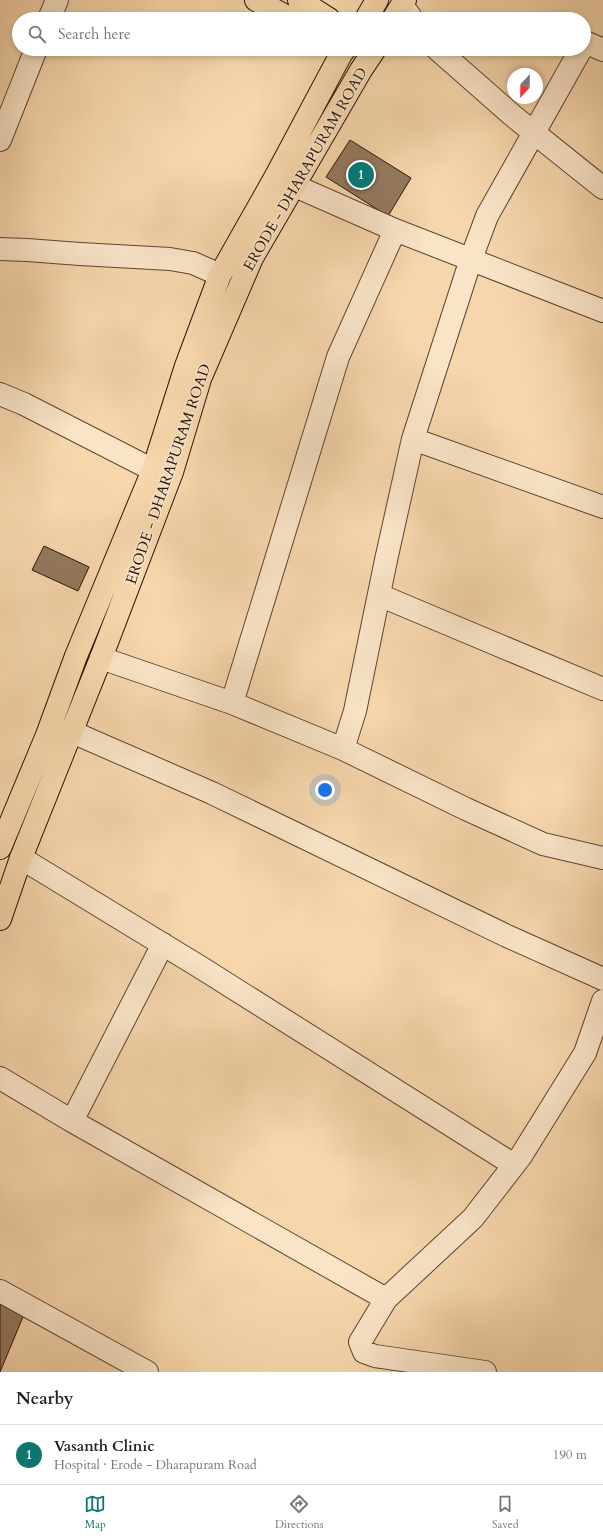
<!DOCTYPE html>
<html lang="en">
<head>
<meta charset="utf-8">
<style>
  :root { --surface:#fff; --page:#f6f6f6; --text:#222; --muted:#767676; --line:#e0e0e0; --accent:#0f766e }
  body { margin:0; font-family:Cardo,serif; background:var(--page); color:var(--text) }
  .compass { position:absolute; left:507px; top:68px; width:36px; height:36px; border-radius:50%; background:var(--surface); box-shadow:0 2px 6px #0003; rotate:202deg }
  .you { position:absolute; left:325px; top:790px; width:14px; height:14px; margin:-10px; border:3px solid #fff; border-radius:50%; background:#1a73e8; box-shadow:0 0 0 6px #1a73e833 }
  .badge { display:grid; place-items:center; width:26px; height:26px; border-radius:50%; background:var(--accent); color:#fff; font-size:13px; font-weight:700 }
  .pin { position:absolute; translate:-50% -50%; border:2px solid #fff; box-shadow:0 1px 4px #0006 }
  .list { margin:0; padding:0; list-style:none }
  h2 { display:flex; justify-content:space-between; align-items:center; height:52px; margin:0; padding:0 16px; font-size:17px }
  h2 small { font-size:13px; font-weight:400; color:var(--muted) }
  .list li { display:grid; grid-template-columns:26px 1fr auto; gap:12px; align-items:center; box-sizing:border-box; height:60px; padding:0 16px; border-top:1px solid var(--line) }
  .list b { display:block; font-size:15px; white-space:nowrap }
  .list p { margin:0; font-size:13px; white-space:nowrap; color:var(--muted) }
  .list em { font-size:13px; font-style:normal; color:var(--muted) }
  .icon { flex:none; width:22px; height:22px; fill:none; stroke:currentColor; stroke-width:2; stroke-linecap:round; stroke-linejoin:round }
  .map { position:relative; flex:none; width:603px; height:1372px; overflow:hidden }
  .search { position:absolute; background:var(--surface); box-shadow:0 2px 6px #0003; left:12px; right:12px; top:12px; height:44px; display:flex; align-items:center; gap:10px; box-sizing:border-box; padding:0 14px; border-radius:22px; color:var(--muted); font-size:15px }
  .sheet { height:112px; background:var(--surface) }
  nav { display:flex; justify-content:space-around; align-items:center; box-sizing:border-box; height:56px; border-top:1px solid var(--line); background:var(--surface); font-size:11px; color:var(--muted) }
  nav a { display:grid; justify-items:center; gap:2px }
  nav .on { color:var(--accent) }
  .map>svg:first-child { display:block }
  .building { fill:#94795e; stroke:#29150a }
  .lines { fill:none; stroke-linecap:round; stroke-linejoin:round }
  .minor-casing { stroke:#5c4532; stroke-width:24 }
  .primary-casing { stroke:#29150a; stroke-width:24 }
  .minor { stroke:#f9e4c8; stroke-width:22 }
  .primary { stroke:#f6d6ab; stroke-width:22 }
  .labels { text-anchor:middle; dominant-baseline:central; stroke-width:3.5; stroke-linejoin:round; paint-order:stroke }
  .street-label { font-size:15px; fill:#29150a; stroke:#f9e4c8 }
</style>
</head>
<body>
<div class="map">
<svg width="603" height="1372" viewBox="0 0 603 1372">
  <rect width="100%" height="100%" fill="#f6d6ab"/>
  <filter id="stains"><feTurbulence type="fractalNoise" baseFrequency=".005" numOctaves="4"/><feColorMatrix values="0 0 0 0 .2 0 0 0 0 .09 0 0 0 0 .02 0 0 0 .5 -.17"/></filter>
  <radialGradient id="worn" r=".72"><stop offset=".6" stop-color="#630" stop-opacity="0"/><stop offset="1" stop-color="#630" stop-opacity=".3"/></radialGradient>
  <path class="building" d="M350,140l61,38 -23,38 -62,-39z
    M44,546l45,21 -11,24 -46,-21z
    M0,1302l25,10 -25,60z"/>
  <g class="lines">
    <g class="minor-casing">
      <path id="minor" d="M402,5l10,14
        M49,19l8,-19
        M584,44l1,-2 18,8
        M437,49l75,66 91,73
        M0,140l36,-91
        M277,177l18,9 100,44 208,81
        M0,249l27,1 53,4 90,5 23,4 27,12
        M0,394l24,10 129,66
        M413,439l190,68
        M379,595l224,94
        M101,658l131,45 111,46 123,60 77,35 60,14
        M232,703l106,-346 57,-127
        M72,732l140,61 295,143 96,43
        M343,749l12,-38 31,-151 27,-121 58,-180 16,-43 94,-167
        M21,858l179,109 314,198
        M0,1078l72,43 314,178
        M72,1121l91,-177
        M0,1291l147,81
        M485,1372l-110,-16 -11,-4 -4,-10 26,-43 87,-81 48,-62 64,-103 18,-52"/>
    </g>
    <g class="primary-casing">
      <path id="primary" d="M256,0l35,19
        M299,0l30,19
        M366,19l11,-19
        M393,19l12,-19
        M0,848l47,-113 29,-79 77,-186 33,-104 34,-91 56,-99 65,-122 4,-5
        M0,919l21,-61 80,-200 71,-186 28,-93 52,-121 109,-188 14,-21"/>
    </g>
    <use href="#minor" class="minor"/>
    <use href="#primary" class="primary"/>
  </g>
  <g class="labels">
    <g class="street-label">
      <text transform="translate(305 169) rotate(-60)">ERODE - DHARAPURAM ROAD</text>
      <text transform="translate(168 474) rotate(-71)">ERODE - DHARAPURAM ROAD</text>
    </g>
  </g>
  <rect width="100%" height="100%" filter="url(#stains)"/>
  <rect width="100%" height="100%" fill="url(#worn)"/>
</svg>
<svg class="compass" viewBox="-18 -18 36 36"><path d="M0-13l5 13h-10z" fill="#e53935"/><path d="M0 13l5-13h-10z" fill="#767676"/></svg>
<div class="you"></div>
<div class="pin badge" style="left:361px;top:175px">1</div>
<div class="search"><svg class="icon" aria-label="search" viewBox="0 0 24 24"><circle cx="10" cy="10" r="6"/><path d="M15 15l6 6"/></svg>Search here</div>
</div>
<section class="sheet">
<h2>Nearby<small></small></h2>
<ul class="list">
<li><span class="badge">1</span><div><b>Vasanth Clinic</b><p>Hospital · Erode - Dharapuram Road</p></div><em>190 m</em></li>
</ul>
</section>
<nav>
<a class="on"><svg class="icon" aria-label="map" viewBox="0 0 24 24"><path d="M3 6l6-2 6 2 6-2v14l-6 2-6-2-6 2zM9 4v14M15 6v14"/></svg>Map</a>
<a><svg class="icon" aria-label="directions" viewBox="0 0 24 24"><path d="M12 3l9 9-9 9-9-9zM9 14v-3h6M13 9l2 2-2 2"/></svg>Directions</a>
<a><svg class="icon" aria-label="saved" viewBox="0 0 24 24"><path d="M7 4h10v16l-5-4-5 4z"/></svg>Saved</a>
</nav>
</body>
</html>
